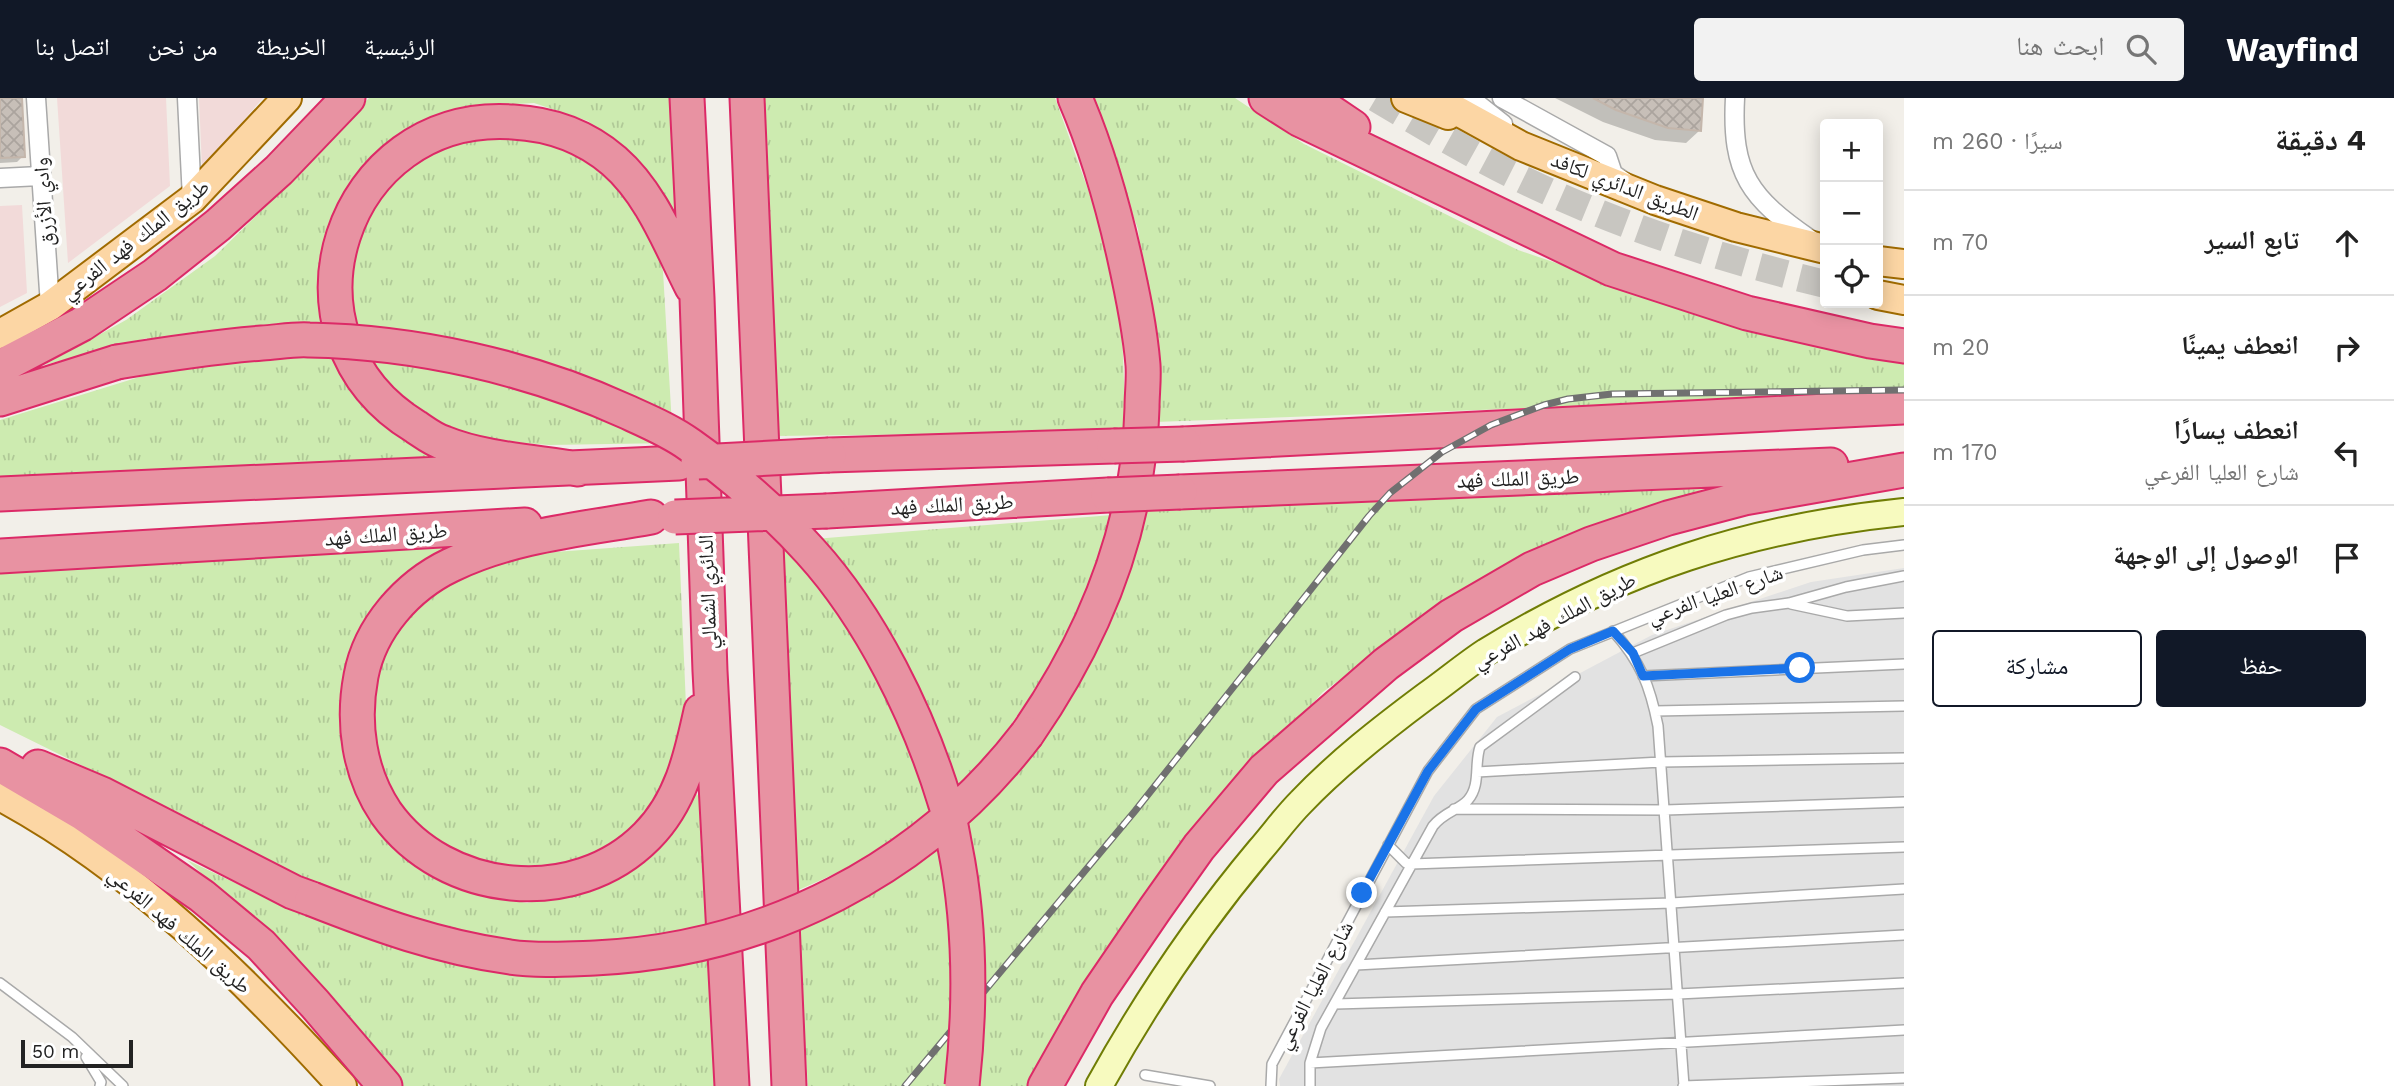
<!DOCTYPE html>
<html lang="ar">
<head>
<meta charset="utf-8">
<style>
  :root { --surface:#fff; --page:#f2f2f2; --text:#222; --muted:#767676; --line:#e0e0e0; --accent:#111827 }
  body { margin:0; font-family:"Work Sans","Noto Naskh Arabic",sans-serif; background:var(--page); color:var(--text); direction:rtl }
  .controls { position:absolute; right:21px; top:21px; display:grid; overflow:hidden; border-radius:7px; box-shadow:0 4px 18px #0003 }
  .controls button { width:63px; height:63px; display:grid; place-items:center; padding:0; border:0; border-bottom:2px solid var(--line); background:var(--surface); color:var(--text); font:35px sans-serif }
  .scale { position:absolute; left:21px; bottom:18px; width:112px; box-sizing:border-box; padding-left:7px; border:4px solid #222; border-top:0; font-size:19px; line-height:24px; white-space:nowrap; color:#222; -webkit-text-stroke:5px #fff; paint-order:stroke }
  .stop { position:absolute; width:21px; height:21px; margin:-16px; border:5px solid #1a73e8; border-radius:50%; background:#fff }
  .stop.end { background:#1a73e8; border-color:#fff; box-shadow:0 2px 7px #0008 }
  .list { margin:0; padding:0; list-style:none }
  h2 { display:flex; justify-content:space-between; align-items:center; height:91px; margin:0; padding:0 28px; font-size:30px }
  h2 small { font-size:23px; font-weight:400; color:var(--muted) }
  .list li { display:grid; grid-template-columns:46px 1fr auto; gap:21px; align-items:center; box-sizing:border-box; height:105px; padding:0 28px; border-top:2px solid var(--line) }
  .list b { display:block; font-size:26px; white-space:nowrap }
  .list p { margin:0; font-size:23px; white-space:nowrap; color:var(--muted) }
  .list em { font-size:23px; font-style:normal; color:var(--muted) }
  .actions { display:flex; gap:14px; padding:21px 28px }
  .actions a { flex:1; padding:16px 0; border:2px solid var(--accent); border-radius:7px; text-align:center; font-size:24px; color:var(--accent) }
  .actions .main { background:var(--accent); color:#fff }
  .icon { flex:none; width:38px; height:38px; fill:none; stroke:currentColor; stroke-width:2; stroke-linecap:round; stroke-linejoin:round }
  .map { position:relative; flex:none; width:1904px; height:988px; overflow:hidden; direction:ltr }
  header { display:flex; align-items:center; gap:42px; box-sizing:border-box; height:98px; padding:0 35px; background:var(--accent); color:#fff }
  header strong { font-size:33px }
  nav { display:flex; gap:38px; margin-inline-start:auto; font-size:24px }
  .search { width:490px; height:63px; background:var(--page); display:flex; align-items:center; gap:18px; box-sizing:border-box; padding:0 24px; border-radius:7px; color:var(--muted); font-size:26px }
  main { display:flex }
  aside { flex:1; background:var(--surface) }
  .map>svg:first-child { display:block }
  .commercial { fill:#f2dad9 }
  .grass { fill:url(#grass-tufts) }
  .parking { fill:#e2e2e2 }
  .shadow { fill:#0003 }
  .building { fill:url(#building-cross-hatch); stroke:#c4b6ab; stroke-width:2 }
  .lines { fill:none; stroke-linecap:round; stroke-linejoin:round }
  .primary-tunnel { stroke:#c8c6c1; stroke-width:28; stroke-dasharray:28 14; stroke-linecap:butt }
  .lane-casing { stroke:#a9a9a9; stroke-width:12 }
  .street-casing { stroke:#a9a9a9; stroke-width:21 }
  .secondary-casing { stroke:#707d05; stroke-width:30 }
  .primary-casing { stroke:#a06b00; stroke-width:32 }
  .highway-casing { stroke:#dc2a67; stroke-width:37 }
  .lane { stroke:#fff; stroke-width:9 }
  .street { stroke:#fff; stroke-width:18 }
  .secondary { stroke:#f7fabf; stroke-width:26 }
  .primary { stroke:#fcd6a4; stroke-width:28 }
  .highway { stroke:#e892a2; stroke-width:33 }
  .rail-casing { stroke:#707070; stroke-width:7 }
  .rail { stroke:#fff; stroke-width:4.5; stroke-dasharray:13; stroke-linecap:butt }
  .highway-bridge-casing { stroke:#dc2a67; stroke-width:37; stroke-linecap:butt }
  .highway-bridge { stroke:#e892a2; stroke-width:33 }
  .route { stroke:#1a73e8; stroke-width:9 }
  .labels { text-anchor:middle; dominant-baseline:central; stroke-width:7; stroke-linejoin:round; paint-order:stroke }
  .street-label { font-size:21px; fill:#222; stroke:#fff }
</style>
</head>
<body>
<header>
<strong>Wayfind</strong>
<div class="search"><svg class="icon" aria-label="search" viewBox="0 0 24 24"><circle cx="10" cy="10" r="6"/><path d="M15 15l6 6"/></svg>ابحث هنا</div>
<nav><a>الرئيسية</a><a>الخريطة</a><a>من نحن</a><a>اتصل بنا</a></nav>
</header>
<main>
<aside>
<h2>4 دقيقة<small>سيرًا · 260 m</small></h2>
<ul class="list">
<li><svg class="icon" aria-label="ahead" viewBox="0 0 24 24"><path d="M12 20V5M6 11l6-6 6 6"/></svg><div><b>تابع السير</b></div><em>70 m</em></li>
<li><svg class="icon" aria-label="right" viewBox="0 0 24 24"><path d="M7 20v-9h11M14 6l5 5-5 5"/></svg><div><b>انعطف يمينًا</b></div><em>20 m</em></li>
<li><svg class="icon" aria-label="left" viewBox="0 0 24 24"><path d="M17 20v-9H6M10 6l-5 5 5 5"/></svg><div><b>انعطف يسارًا</b><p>شارع العليا الفرعي</p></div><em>170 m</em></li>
<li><svg class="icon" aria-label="arrive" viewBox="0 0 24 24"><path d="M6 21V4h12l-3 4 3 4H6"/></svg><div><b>الوصول إلى الوجهة</b></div></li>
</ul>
<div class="actions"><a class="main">حفظ</a><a>مشاركة</a></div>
</aside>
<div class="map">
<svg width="1904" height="988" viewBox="0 0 1904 988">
  <defs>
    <pattern id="grass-tufts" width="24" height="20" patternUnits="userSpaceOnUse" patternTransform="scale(1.75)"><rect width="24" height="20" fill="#cdebb0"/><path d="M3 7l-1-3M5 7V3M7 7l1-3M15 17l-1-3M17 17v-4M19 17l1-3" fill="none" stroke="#b0c997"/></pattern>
    <pattern id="building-cross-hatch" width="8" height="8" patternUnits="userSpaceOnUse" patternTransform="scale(1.75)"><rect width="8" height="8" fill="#c7bfb8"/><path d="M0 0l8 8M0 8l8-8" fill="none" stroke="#aba49e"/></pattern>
  </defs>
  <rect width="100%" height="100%" fill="#f2efe9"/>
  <path class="commercial" d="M57,0h109l4,88 -102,77z
    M199,0h64l-61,70z
    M22,107l5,88 -27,14v-101z"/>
  <path class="grass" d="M369,0h302l6,121 -40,-55 -49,-43 -54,-18 -68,4 -57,27 -56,52 -27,136 16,56 41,48 62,37 -445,22v-65l149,-46 -2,-36 -103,27 82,-45 89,-64 88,-86z
    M758,0h297l44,122 23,112 4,100 -351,4z
    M1090,0h145l69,46 214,106 97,33 289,71v40l-749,28 -1,-70 -16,-123z
    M491,34l50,2 65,34 37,42 20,61 10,172 -124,2 -73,-6 -55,-21 -43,-42 -23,-48 -6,-46 17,-61 27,-39 41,-32z
    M1721,385l-111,39 -169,83 -118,87 -150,165 -137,229h-228l-11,-159 113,-59 206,-274 30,-83z
    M1112,417c-5,17 -8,34 -13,51 -6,17 -15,33 -23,48 -41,85 -96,164 -172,220 -33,24 -71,41 -108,57l-19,-349z
    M679,445l7,163 -9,58 -34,57 -34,31 -60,20 -70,-7 -49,-27 -38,-45 -16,-41 -6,-60 21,-56 36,-37 42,-30 44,-14z
    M402,447l45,1 -53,39 -25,42 -26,50 -2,64 13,48 22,33 37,43 53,26 61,12 65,-14 102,-98 6,7 15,288h-312l-118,-136 -98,-90 107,51 14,-28 -142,-76 -166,-82v-157z"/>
  <path class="parking" d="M1904,470v518h-624l-1,-7 155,-283 63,-79 155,-82 159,-53z"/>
  <path class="shadow" d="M0,0h20l3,58 -6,6 -17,1z
    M1555,0h147l-3,33 -13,12 -31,-3 -52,-18z"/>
  <path class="building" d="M0,0h22l3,59 -25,1z
    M1593,0h110l-2,33 -33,-3 -52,-18z"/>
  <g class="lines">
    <path class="primary-tunnel" d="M1376,0c56,33 113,67 173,94 89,40 181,69 276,92"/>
    <g class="lane-casing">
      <path id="lane" d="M1791,506l56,12 57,-3
        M1613,533c28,31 37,55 45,95l26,360
        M1633,555l93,-38 26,-7 37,-5 57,-16 58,-11
        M1643,578l261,-12
        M1655,613l249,-5
        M1477,674l184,-10 243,-4
        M1454,711l211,1 239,-8
        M1388,747l18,18 5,1 493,-17
        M1385,814l286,-9 233,-14
        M1356,867l548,-30
        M0,885l72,54 51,49
        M1335,906l343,-10 226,-11
        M86,959l15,25 -1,4
        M1310,965l594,-33
        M1145,977l65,11
        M1271,988l1,-22 156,-293 48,-62 94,-60 179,-72 114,-27 41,-5
        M1310,988v-23l11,-35 112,-202c11,-14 26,-16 35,-26 13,-15 6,-36 12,-53l95,-70
        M1683,988l221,-8"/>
    </g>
    <g class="street-casing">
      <path id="street" d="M36,0l14,208
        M187,0l5,101
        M1470,0l33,26
        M1502,0l105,58 6,18 12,8
        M1735,0c-4,76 15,100 76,142
        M0,80l40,-2"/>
    </g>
    <g class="secondary-casing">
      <path id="secondary" d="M1099,988c47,-85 98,-161 161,-236 14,-16 26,-33 41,-48 37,-39 82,-74 125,-106 20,-14 40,-31 60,-44 134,-82 262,-124 418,-140"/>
    </g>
    <g class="primary-casing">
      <path id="primary" d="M1406,0l42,17
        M1434,0l87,48 134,54 81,27 89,22
        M1878,163l26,3
        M1878,197l26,5
        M0,236l50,-28 142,-107 95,-101
        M0,698c132,71 242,180 342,290"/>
    </g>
    <g class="highway-casing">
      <path id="highway" d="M687,0l10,200 13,373 22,415
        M747,0l42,988
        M1266,0l33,21 313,150 135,44 123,28 34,5
        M1310,0l43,29
        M0,269l82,-43 73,-49 63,-50 61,-55 69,-72
        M0,301l117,-37
        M1184,346l720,-37
        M829,357l285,-9
        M578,371c-42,-7 -95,-10 -134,-26 -10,-3 -19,-10 -28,-16 -150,-91 -76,-317 97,-305 39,2 72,14 101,39 37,32 56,83 78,126
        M1180,394l651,-27
        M0,396l679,-31
        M827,413l281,-16
        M651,419c-67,12 -138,18 -200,48 -44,21 -81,63 -90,111 -9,47 -2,97 25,137 59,83 189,96 261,23 34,-34 44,-79 54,-125
        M0,458l525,-31
        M1027,636c68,-98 112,-206 115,-326 0,-14 2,-29 1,-43 -3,-37 -11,-74 -19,-110 -12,-53 -27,-106 -49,-157
        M0,667l82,48 120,83 59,49 54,59 70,82
        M38,669l64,27 191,98 19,7
        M1045,988l52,-92 58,-85 44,-62 65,-77 122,-106 65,-48 81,-47 59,-25 77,-26 76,-20 160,-28"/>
    </g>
    <use href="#lane" class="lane"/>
    <use href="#street" class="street"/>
    <use href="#secondary" class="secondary"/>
    <use href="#primary" class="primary"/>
    <use href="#highway" class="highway"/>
    <g class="rail-casing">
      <path id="rail" d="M905,988l230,-275 234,-295 21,-23 52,-41 49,-27 53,-20 24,-6 44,-5 292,-4"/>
    </g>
    <use href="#rail" class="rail"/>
    <g class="highway-bridge-casing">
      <path id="highway-bridge" d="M117,264c49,-8 96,-15 145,-19 16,-1 32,-4 47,-3 107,2 219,27 316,71 22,10 46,20 65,34 41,29 86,68 120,106 61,67 109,165 135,251 5,14 7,30 10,45 16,80 16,158 7,239
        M1114,348l70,-2
        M698,364l131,-7
        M1108,397l72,-3
        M675,419l152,-6
        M312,801c66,26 127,48 198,58 27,4 57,2 85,1 170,-8 328,-88 432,-224"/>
    </g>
    <use href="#highway-bridge" class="highway-bridge"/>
  </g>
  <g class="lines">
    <path class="route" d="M1362,795l66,-122 48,-62 94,-60 43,-18 20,22 10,23 157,-8"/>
  </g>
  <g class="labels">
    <g class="street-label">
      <text transform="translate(1625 88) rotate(21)">الطريق الدائري لكافد</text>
      <text transform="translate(43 104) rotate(-94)">وادي الأزرق</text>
      <text transform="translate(135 141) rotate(-38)">طريق الملك فهد الفرعي</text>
      <text transform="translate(1518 380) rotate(-2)">طريق الملك فهد</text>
      <text transform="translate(952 406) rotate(-3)">طريق الملك فهد</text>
      <text transform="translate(386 436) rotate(-4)">طريق الملك فهد</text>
      <text transform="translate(707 494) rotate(-92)">الدائري الشمالي</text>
      <text transform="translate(1715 496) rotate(-19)">شارع العليا الفرعي</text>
      <text transform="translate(1554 522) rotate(-28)">طريق الملك فهد الفرعي</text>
      <text transform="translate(180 832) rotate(41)">طريق الملك فهد الفرعي</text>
      <text transform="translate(1314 887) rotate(-62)">شارع العليا الفرعي</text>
    </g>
  </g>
</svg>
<div class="controls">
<button>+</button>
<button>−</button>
<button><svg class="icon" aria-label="locate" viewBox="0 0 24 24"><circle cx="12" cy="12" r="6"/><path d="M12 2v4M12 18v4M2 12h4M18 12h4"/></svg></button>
</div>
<div class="scale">50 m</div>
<div class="stop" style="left:1800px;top:570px"></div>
<div class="stop end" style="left:1362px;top:795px"></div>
</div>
</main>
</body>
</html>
